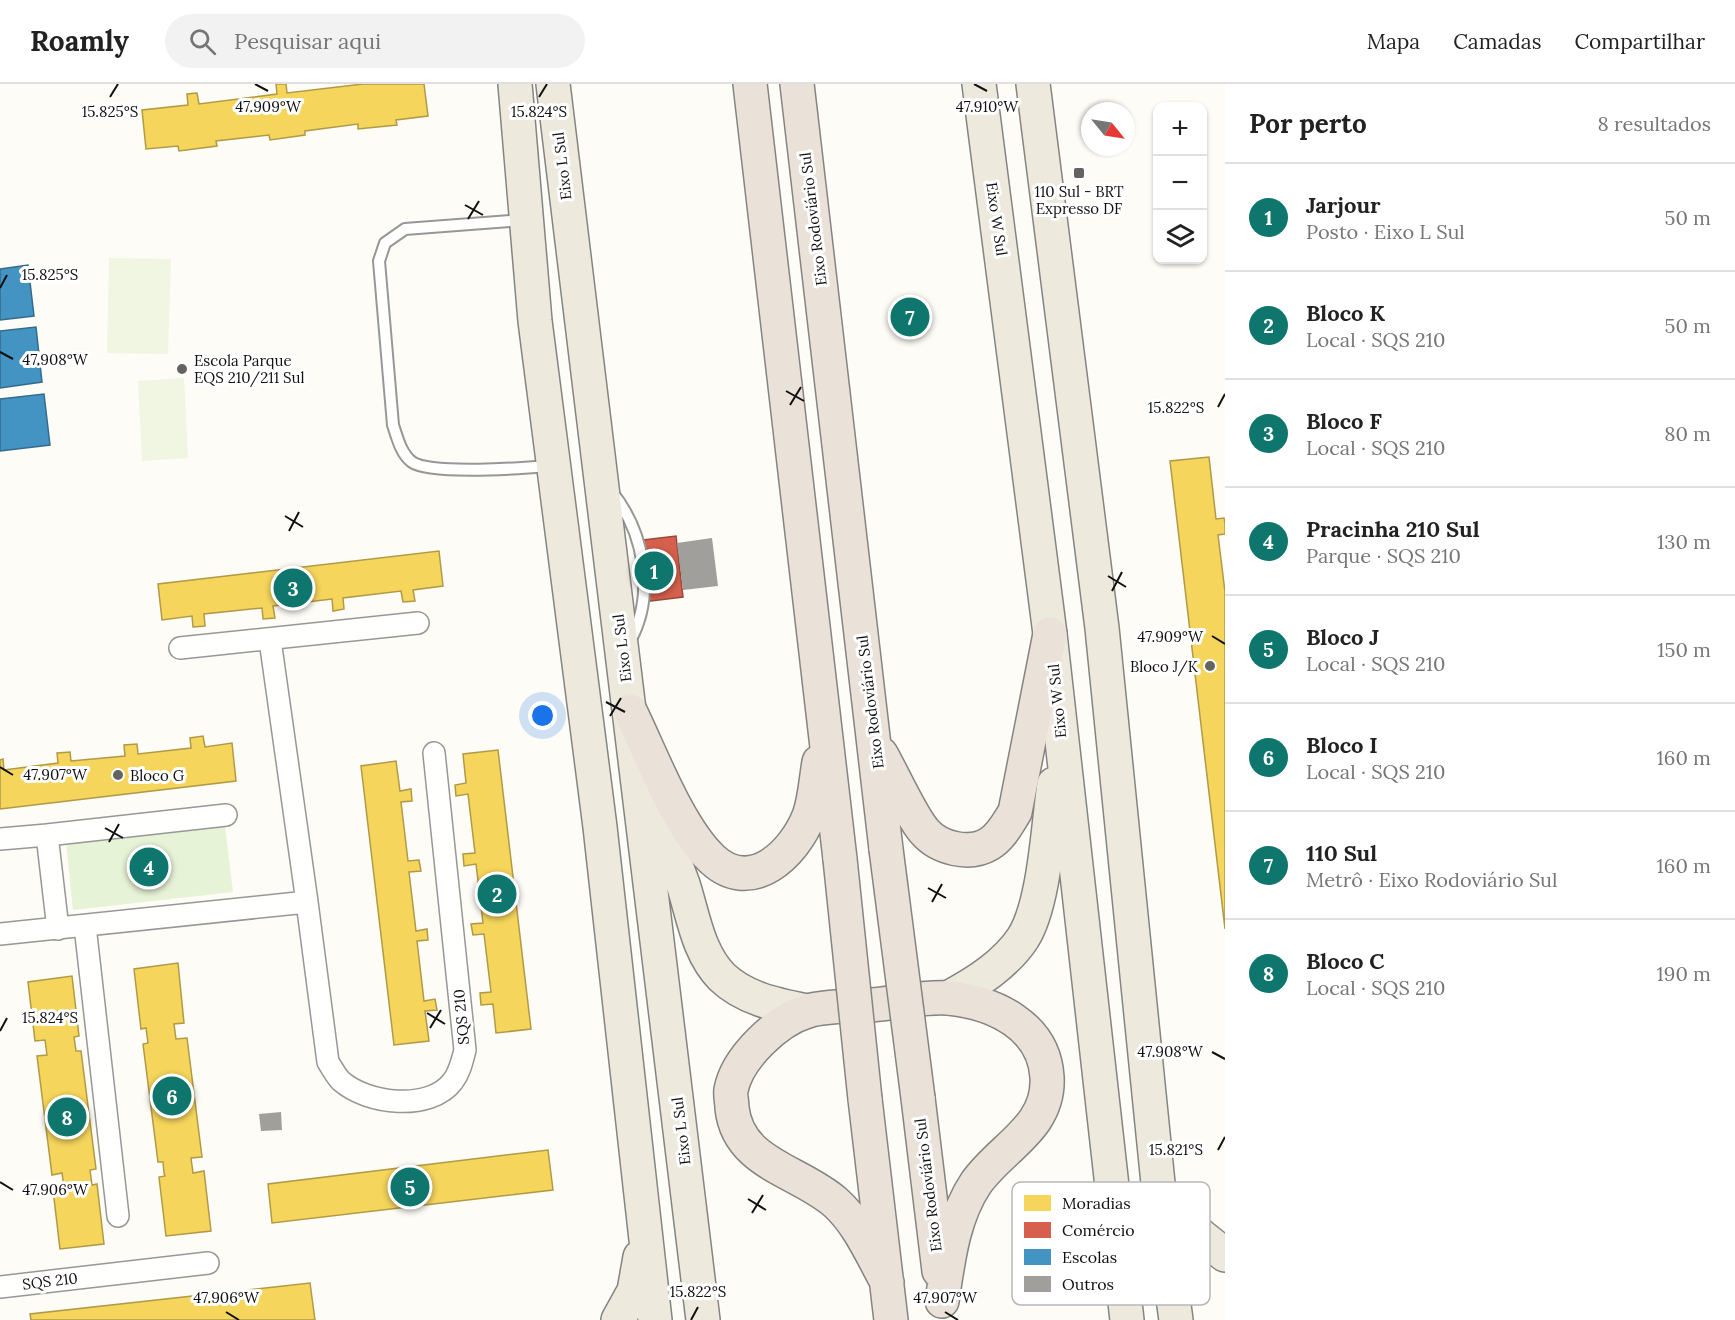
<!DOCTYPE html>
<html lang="pt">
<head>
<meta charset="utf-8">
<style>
  :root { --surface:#fff; --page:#f2f2f2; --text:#222; --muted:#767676; --line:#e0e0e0; --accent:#0f766e }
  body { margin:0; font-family:Lora,serif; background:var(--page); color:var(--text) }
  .controls { position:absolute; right:18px; top:18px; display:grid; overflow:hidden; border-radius:12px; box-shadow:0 2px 4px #0004 }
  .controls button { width:54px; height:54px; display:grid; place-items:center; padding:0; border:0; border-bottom:2px solid var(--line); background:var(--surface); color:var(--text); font:30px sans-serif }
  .compass { position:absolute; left:1081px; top:18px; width:54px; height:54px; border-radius:50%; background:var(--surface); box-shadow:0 2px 4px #0004; rotate:120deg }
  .you { position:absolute; left:543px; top:632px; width:21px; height:21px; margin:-15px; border:4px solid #fff; border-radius:50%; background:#1a73e8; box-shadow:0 0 0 9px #1a73e833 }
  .badge { display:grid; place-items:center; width:39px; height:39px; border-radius:50%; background:var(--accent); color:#fff; font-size:20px; font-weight:700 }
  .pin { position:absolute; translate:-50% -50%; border:3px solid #fff; box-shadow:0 2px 6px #0006 }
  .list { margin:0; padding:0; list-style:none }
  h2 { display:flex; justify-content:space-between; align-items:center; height:78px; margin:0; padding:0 24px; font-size:26px }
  h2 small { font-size:20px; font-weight:400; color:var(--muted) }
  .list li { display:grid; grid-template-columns:39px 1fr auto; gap:18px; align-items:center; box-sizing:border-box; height:108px; padding:0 24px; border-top:2px solid var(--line) }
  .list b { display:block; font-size:22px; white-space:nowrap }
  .list p { margin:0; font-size:20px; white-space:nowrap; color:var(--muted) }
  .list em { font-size:20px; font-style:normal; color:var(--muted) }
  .icon { flex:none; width:33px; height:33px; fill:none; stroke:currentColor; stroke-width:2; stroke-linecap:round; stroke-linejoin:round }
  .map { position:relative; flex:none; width:1225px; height:1236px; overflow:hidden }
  header { display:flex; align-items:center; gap:36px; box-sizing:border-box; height:84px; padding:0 30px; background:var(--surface); border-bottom:2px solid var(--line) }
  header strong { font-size:28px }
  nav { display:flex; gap:33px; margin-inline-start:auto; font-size:21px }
  .search { width:420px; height:54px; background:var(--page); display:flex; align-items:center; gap:15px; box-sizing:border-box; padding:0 21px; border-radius:33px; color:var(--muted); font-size:22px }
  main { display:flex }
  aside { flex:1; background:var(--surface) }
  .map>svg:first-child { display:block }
  .green { fill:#e7f3d7 }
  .pitch { fill:#f0f6e1 }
  .homes { fill:#f6d55c; stroke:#b19a46; stroke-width:1.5 }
  .shops { fill:#d6604d; stroke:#9b483b; stroke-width:1.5 }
  .schools { fill:#4393c3; stroke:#346c8e; stroke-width:1.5 }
  .building { fill:#a19f9c }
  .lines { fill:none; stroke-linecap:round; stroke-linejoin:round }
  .lane-casing { stroke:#979795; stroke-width:14 }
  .street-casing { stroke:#979795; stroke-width:24 }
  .primary-casing { stroke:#858482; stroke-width:36 }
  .highway-casing { stroke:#858482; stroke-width:36 }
  .lane { stroke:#fffffe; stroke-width:10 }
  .street { stroke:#fffffe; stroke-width:21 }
  .primary { stroke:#ede9dc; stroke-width:33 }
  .highway { stroke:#eae1d8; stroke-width:33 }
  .highway-bridge-casing { stroke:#858482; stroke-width:36; stroke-linecap:butt }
  .highway-bridge { stroke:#eae1d8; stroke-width:33 }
  .ticks { fill:none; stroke:#111; stroke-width:2 }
  .poi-dot { fill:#646362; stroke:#fff; stroke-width:2 }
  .labels { text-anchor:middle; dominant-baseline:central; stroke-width:6; stroke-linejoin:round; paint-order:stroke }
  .street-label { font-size:15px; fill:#111; stroke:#fff }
  .poi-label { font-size:15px; fill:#111; stroke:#fff; text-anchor:start }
  .key { fill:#fff; stroke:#b8b8b8; stroke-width:1.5 }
  .key-label { font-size:16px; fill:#111 }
  .ticks-label { font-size:15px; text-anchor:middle; fill:#111; stroke:#fff; stroke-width:6; stroke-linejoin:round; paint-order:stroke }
</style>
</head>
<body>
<header>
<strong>Roamly</strong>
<div class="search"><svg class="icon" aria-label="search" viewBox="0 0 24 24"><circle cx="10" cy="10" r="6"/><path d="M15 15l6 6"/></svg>Pesquisar aqui</div>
<nav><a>Mapa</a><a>Camadas</a><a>Compartilhar</a></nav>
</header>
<main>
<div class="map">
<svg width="1225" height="1236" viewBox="0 0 1225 1236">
  <rect width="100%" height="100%" fill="#fdfcf7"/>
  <path class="green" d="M225,742l8,66 -160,18 -7,-68z"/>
  <path class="pitch" d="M109,174l62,1 -3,95 -61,-1z
    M184,294l4,80 -46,3 -4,-80z"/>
  <path class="homes" d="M276,0h10l1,9 76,-9h61l4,32 -32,4 1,5 -39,4v-5l-53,7v4l-35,5 -1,-5 -53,6 1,5 -38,5 -1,-5 -32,3 -4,-39 46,-5 -1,-11 10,-1 2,11 78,-10z
    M1209,373l7,62 8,-1 1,5v11l-7,1 7,57v337l-55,-468z
    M439,467l4,35 -30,4 2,11 -12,1 -2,-11 -58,7 1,11 -11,2 -1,-12 -59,7 2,12 -12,1 -1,-11 -58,6 1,12 -12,1 -1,-11 -30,4 -4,-36z
    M203,652l2,11 27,-4 4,38 -236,28v-49l3,-1 1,11 54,-7 -1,-10 13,-1 1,9 54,-5 -1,-11 13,-1 1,10 53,-6 -1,-10z
    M498,666l33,279 -35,4 -3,-29 -12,1 -1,-12 11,-1 -7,-58 -11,1 -2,-11 12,-1 -7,-59 -12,2 -1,-12 12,-1 -7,-59 -12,2 -1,-11 11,-2 -3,-29z
    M396,677l4,30 11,-2 1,12 -11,1 7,59 11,-1 2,11 -12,1 7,59 11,-2 1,11 -11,1 7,60 11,-2 2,11 -12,1 4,30 -35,4 -33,-279z
    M178,879l6,60 -10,1 2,15 11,-1 15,119 -11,1 2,15 11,-2 7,60 -45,5 -7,-59 6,-1 -1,-3 -1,-11h-5l-15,-118 5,-1 -2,-15 -5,1 -7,-60z
    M72,892l7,60 -5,1 2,14h5l15,118 -6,1 2,15 5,-1 7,60 -44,5 -7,-59 11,-2 -2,-15 -10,2 -15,-119 10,-1 -2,-15 -10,1 -7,-59z
    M548,1066l5,40 -281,33 -4,-39z
    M310,1199l5,37h-284l-1,-6z"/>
  <path class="shops" d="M676,452l7,61 -40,5 -8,-61z"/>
  <path class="schools" d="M28,181l6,51 -34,4v-51z
    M36,243l6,55 -42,6v-57z
    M44,310l6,51 -50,6v-52z"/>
  <path class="building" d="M712,454l6,48 -35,4 -6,-47z
    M281,1028l1,18 -21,1 -2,-17z"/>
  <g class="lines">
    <g class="lane-casing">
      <path id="lane" d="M524,136l-119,9 -20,14 -6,18 14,164c4,12 8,29 19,37 18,13 113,6 139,4
        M611,407c33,40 45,103 19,150"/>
    </g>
    <g class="street-casing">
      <path id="street" d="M180,564l238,-25
        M0,755l47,-4
        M307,818l21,160c4,6 8,14 13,19 26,23 89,31 112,0 7,-9 9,-20 12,-31l-31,-297
        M85,842l33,290
        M58,845l-11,-94 179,-20
        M0,850l307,-32 -37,-262
        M0,1203l208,-24"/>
    </g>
    <g class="primary-casing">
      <path id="primary" d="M515,0l20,237 65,506 55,493
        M553,0l150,1236
        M979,0l71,550 77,686
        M1033,0l69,544 58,575 16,117
        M653,727c11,23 21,48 30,73 10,31 15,69 39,93 23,22 55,28 85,34
        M948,914c28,-15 57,-33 75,-60 22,-35 25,-113 31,-154
        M1160,1119l65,52
        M618,1236l16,-29 6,-34"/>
    </g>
    <g class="highway-casing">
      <path id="highway" d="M750,0l90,775
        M797,0l89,765
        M630,627c21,43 48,116 82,148 39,37 82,-5 97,-43 6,-16 7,-37 10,-54
        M881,670c11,19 31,64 44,78 14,16 44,24 64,12 12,-7 19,-21 26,-32l35,-178
        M918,1014l21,173
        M865,1015l26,221
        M887,1198c-15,-27 -29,-60 -52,-80 -37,-32 -97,-38 -103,-94 0,-6 -2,-13 -1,-18 6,-32 46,-70 77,-79 19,-6 44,-4 64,-6 24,-2 53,-9 77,-7 46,5 95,28 98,79 3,51 -46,70 -71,106 -23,34 -28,78 -34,118"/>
    </g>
    <use href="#lane" class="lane"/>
    <use href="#street" class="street"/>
    <use href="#primary" class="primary"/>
    <use href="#highway" class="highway"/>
    <g class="highway-bridge-casing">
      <path id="highway-bridge" d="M886,765l32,249
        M840,775l25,240"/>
    </g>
    <use href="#highway-bridge" class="highway-bridge"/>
  </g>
  <path class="ticks" d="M255,0l13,7M974,0l13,7M110,13l8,-13M539,13l8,-13M465,121l18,10M468,135l11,-18M0,204l7,-13M0,268l13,7M786,307l18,10M790,321l11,-18M1218,323l7,-13M285,432l18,11M289,447l10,-19M1108,492l18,11M1112,507l10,-19M1212,552l13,8M606,618l19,10M610,632l11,-18M0,683l13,8M105,744l18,10M109,758l10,-18M928,804l18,10M932,818l10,-18M427,929l18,11M430,944l11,-18M0,947l7,-13M1212,968l13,7M1218,1066l7,-13M0,1098l13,8M748,1115l18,11M752,1129l11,-18M226,1228l13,8M945,1228l13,8M691,1236l7,-13"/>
  <g class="poi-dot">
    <rect x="1073" y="83" width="12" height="12" rx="3"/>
    <circle cx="182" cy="285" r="6"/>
    <circle cx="1210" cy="582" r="6"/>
    <circle cx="118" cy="691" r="6"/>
  </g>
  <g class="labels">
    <g class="street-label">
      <text transform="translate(562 82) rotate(-97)">Eixo L Sul</text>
      <text transform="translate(813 135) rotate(-97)">Eixo Rodoviário Sul</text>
      <text transform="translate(997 135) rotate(82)">Eixo W Sul</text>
      <text transform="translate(622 564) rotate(-97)">Eixo L Sul</text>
      <text transform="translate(1057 617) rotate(-96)">Eixo W Sul</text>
      <text transform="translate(870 618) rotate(-97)">Eixo Rodoviário Sul</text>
      <text transform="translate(461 933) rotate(-95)">SQS 210</text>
      <text transform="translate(681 1047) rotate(-97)">Eixo L Sul</text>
      <text transform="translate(928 1101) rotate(-97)">Eixo Rodoviário Sul</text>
      <text transform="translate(50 1197) rotate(-7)">SQS 210</text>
    </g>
    <g class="poi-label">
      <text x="1079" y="107" text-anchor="middle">110 Sul - BRT<tspan x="1079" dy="17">Expresso DF</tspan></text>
      <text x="194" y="276">Escola Parque<tspan x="194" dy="17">EQS 210/211 Sul</tspan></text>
      <text x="1198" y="582" text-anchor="end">Bloco J/K</text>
      <text x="130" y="691">Bloco G</text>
    </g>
  </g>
  <rect x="1012" y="1098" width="198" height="123" rx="9" class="key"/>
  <rect x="1024" y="1111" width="27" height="16" fill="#f6d55c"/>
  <rect x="1024" y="1138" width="27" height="16" fill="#d6604d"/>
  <rect x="1024" y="1165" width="27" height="16" fill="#4393c3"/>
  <rect x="1024" y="1192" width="27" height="16" fill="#a19f9c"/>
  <g class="key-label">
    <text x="1062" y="1125">Moradias</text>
    <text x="1062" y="1152">Comércio</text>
    <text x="1062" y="1179">Escolas</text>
    <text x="1062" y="1206">Outros</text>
  </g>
  <g class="ticks-label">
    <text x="268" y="28">47.909°W</text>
    <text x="987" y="28">47.910°W</text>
    <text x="110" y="33">15.825°S</text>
    <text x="539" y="33">15.824°S</text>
    <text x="50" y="196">15.825°S</text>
    <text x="55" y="281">47.908°W</text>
    <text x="1176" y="329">15.822°S</text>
    <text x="1170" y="558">47.909°W</text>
    <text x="55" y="696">47.907°W</text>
    <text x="50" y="939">15.824°S</text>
    <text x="1170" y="973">47.908°W</text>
    <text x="1176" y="1071">15.821°S</text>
    <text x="55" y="1111">47.906°W</text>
    <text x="698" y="1213">15.822°S</text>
    <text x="226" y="1219">47.906°W</text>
    <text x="945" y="1219">47.907°W</text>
  </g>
</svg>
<div class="controls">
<button>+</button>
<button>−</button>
<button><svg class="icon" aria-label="layers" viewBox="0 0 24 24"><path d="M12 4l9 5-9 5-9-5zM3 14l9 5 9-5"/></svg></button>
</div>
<svg class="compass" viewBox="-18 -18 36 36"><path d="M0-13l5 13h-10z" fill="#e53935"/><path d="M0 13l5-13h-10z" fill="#767676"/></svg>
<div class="you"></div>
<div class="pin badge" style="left:654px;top:487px">1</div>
<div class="pin badge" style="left:497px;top:810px">2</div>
<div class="pin badge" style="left:293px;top:504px">3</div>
<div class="pin badge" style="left:149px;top:783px">4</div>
<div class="pin badge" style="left:410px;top:1103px">5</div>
<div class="pin badge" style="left:172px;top:1012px">6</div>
<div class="pin badge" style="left:910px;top:233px">7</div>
<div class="pin badge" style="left:67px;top:1033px">8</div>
</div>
<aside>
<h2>Por perto<small>8 resultados</small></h2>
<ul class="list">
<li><span class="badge">1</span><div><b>Jarjour</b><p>Posto · Eixo L Sul</p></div><em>50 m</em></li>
<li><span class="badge">2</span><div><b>Bloco K</b><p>Local · SQS 210</p></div><em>50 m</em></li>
<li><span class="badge">3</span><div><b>Bloco F</b><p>Local · SQS 210</p></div><em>80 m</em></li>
<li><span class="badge">4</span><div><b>Pracinha 210 Sul</b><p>Parque · SQS 210</p></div><em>130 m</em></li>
<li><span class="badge">5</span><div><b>Bloco J</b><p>Local · SQS 210</p></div><em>150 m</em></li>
<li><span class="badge">6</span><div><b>Bloco I</b><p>Local · SQS 210</p></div><em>160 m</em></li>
<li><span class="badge">7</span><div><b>110 Sul</b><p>Metrô · Eixo Rodoviário Sul</p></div><em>160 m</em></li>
<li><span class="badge">8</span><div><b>Bloco C</b><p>Local · SQS 210</p></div><em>190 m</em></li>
</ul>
</aside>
</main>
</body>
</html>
